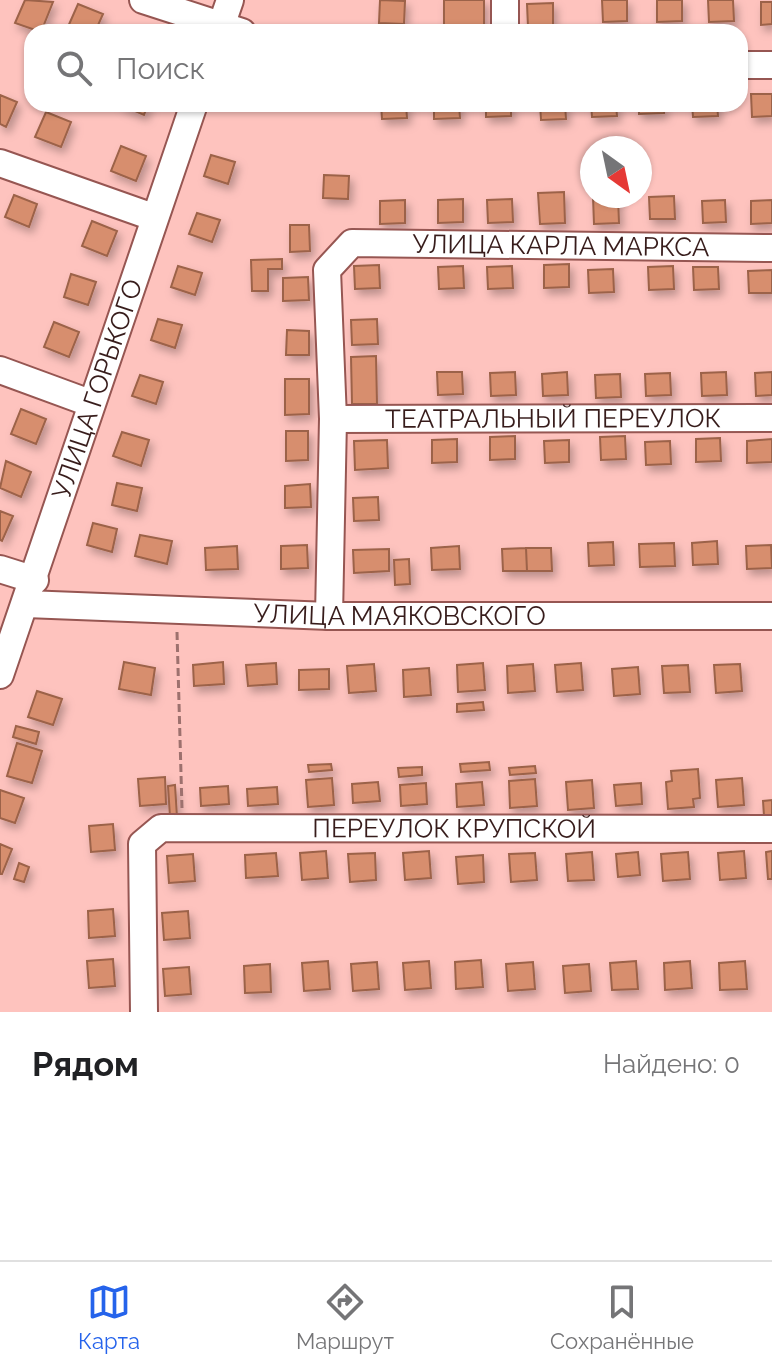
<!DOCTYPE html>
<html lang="ru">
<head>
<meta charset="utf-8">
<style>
  :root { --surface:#fff; --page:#f6f6f6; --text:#202124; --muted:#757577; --line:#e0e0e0; --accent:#2563eb }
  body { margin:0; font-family:Raleway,sans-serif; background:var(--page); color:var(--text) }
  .compass { position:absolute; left:580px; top:136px; width:72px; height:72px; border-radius:50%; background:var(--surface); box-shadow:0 2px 6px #0004; rotate:147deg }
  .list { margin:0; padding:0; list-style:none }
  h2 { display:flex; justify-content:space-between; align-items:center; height:104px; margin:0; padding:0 32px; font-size:34px }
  h2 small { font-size:26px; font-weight:400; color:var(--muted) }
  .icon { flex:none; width:44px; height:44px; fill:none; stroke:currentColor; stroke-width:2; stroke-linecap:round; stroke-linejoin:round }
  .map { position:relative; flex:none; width:772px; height:1012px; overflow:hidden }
  .search { position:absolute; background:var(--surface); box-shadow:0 2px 6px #0004; left:24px; right:24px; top:24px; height:88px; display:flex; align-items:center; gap:20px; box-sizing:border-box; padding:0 28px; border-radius:24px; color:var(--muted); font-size:30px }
  .sheet { height:248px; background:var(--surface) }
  nav { display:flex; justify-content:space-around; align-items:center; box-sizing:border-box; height:112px; border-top:2px solid var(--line); background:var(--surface); font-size:22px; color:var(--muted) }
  nav a { display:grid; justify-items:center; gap:4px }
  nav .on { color:var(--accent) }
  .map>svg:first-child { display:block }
  .building { fill:#d78e6e; stroke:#9c6248; stroke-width:2; filter:url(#shadow) }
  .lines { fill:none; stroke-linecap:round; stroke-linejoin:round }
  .minor-casing { stroke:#965652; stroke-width:30 }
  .path { stroke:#9d716e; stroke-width:3; stroke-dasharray:8 4; stroke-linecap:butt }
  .minor { stroke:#fff; stroke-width:26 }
  .labels { text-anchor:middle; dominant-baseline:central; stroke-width:8; stroke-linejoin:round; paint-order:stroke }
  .street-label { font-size:26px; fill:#371c1b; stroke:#fec3be }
</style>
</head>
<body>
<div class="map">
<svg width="772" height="1012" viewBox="0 0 772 1012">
  <defs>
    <filter id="shadow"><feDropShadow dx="3.5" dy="5.5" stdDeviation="4" flood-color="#0004"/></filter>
  </defs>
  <rect width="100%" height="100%" fill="#fec3be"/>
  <path class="building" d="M25,0l28,2 -12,30 -26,-9z
    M380,0l25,1 -1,23 -25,-1z
    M444,0h40v27h-40z
    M602,0h25v21l-24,1z
    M657,0h25v21l-25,1z
    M708,0h25l1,21 -25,1z
    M761,2h11v22l-11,1z
    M553,3v23l-25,1 -1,-23z
    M78,4l25,10 -8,18 -28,-3z
    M751,94h21v22l-20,1z
    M0,95l17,7 -11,25 -6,-3z
    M119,104h29l-4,11z
    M381,104h25l1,14 -25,1z
    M434,104h25l1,14 -26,1z
    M486,104h25v12l-25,1z
    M540,104h25l1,15 -25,1z
    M591,104h25l1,12 -25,1z
    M639,104h25v9l-25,1z
    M692,104h25l1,12 -25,1z
    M46,112l25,10 -10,25 -26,-10z
    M121,146l25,10 -10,25 -25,-10z
    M211,155l24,7 -7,22 -24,-8z
    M324,175l25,1 -1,23 -25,-1z
    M564,192l1,31 -25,1 -2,-31z
    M14,195l23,9 -8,23 -24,-10z
    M618,196l1,27 -25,1 -1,-27z
    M674,196l1,23h-25l-1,-22z
    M463,199v23l-25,1v-23z
    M512,199l1,23 -25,1 -1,-23z
    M405,200v23l-25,1v-23z
    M725,200l1,22 -23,1 -1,-22z
    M772,200v23l-21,1v-23z
    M197,213l23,7 -8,22 -23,-8z
    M92,221l25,10 -10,25 -25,-10z
    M290,225h19l1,26 -20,1z
    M282,259v10h-14v22h-16l-1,-31z
    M569,264v23l-25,1v-23z
    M379,265l1,23 -25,1 -1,-23z
    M178,266l24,7 -7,22 -24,-8z
    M463,266l1,22 -25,1 -1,-22z
    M512,266l1,22 -25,1 -1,-22z
    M673,266l1,23 -25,1 -1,-23z
    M693,267h25l1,22 -25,1z
    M613,269l1,23 -25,1 -1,-23z
    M772,270v23h-23l-1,-22z
    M71,274l25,8 -8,23 -24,-8z
    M308,277l1,23 -26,1v-23z
    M158,319l24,6 -7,23 -24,-8z
    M377,319l1,25 -26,1 -1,-25z
    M54,322l25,10 -10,25 -25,-10z
    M287,330l22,1v24h-23z
    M376,356l1,48h-25l-1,-47z
    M437,372h25l1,22 -25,1z
    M515,372l1,23 -25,1 -1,-23z
    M567,372l1,23 -25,1 -1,-22z
    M726,372l1,23 -25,1 -1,-23z
    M772,372v23l-16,1 -1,-23z
    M670,373l1,22 -25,1 -1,-22z
    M620,374l1,23 -25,1 -1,-23z
    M140,375l23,7 -7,22 -24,-8z
    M285,379h24v35l-24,1z
    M21,409l25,10 -10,25 -25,-10z
    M286,431h22v29l-22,1z
    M122,432l27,8 -8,26 -28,-10z
    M515,436v23l-25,1v-23z
    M625,436l1,23 -25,1 -1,-23z
    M720,438l1,23 -25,1v-23z
    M457,439v23l-25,1v-23z
    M772,439v23l-25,1v-22z
    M387,440l1,28 -33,2 -1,-29z
    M569,440v22l-24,1 -1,-22z
    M670,441l1,23 -25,1 -1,-23z
    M6,461l25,11 -10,25 -21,-9z
    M117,483l25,5 -5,23 -25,-6z
    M310,484l1,23 -26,1v-22z
    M378,497l1,23 -25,1 -1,-23z
    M0,511l13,5 -11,25 -2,-1z
    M93,523l24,6 -5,23 -25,-7z
    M140,535l32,6 -5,23 -32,-8z
    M717,541l1,23 -25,1 -1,-22z
    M613,542l1,23 -25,1 -1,-23z
    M674,543l1,23 -35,1 -1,-23z
    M307,545l1,23 -27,1v-23z
    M771,545l1,23 -25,1 -1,-23z
    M237,546l1,23 -32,1 -1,-22z
    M459,546l1,23 -28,1 -1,-22z
    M526,548h25l1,23h-25z
    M526,548l1,23h-24l-1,-22z
    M389,549v22l-35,2 -1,-23z
    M409,559l1,25 -15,1 -1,-25z
    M124,662l31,6 -4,27 -32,-6z
    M223,662l1,22 -30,2 -1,-21z
    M276,663l1,21 -29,2 -2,-21z
    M483,663l2,27 -27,2 -1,-27z
    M581,663l2,27 -26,2 -2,-27z
    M374,664l2,27 -27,2 -2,-27z
    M533,664l2,27 -27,2 -1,-27z
    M740,664l2,27 -26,2 -2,-28z
    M688,665l2,27 -26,1 -2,-27z
    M638,667l2,27 -26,2 -2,-27z
    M429,668l2,27 -27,2 -1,-27z
    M329,669v20l-30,1v-20z
    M37,691l25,8 -9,26 -25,-8z
    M483,702l1,8 -27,2v-8z
    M16,726l23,6 -3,12 -23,-7z
    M17,743l25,8 -10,32 -25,-7z
    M489,762l1,8 -29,2 -1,-8z
    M331,764l1,6 -23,2 -1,-7z
    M535,766l1,7 -26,2 -1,-7z
    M422,767v8l-23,2 -1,-9z
    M698,769l2,29 -7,1 1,8 -26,2 -2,-27 6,-1 -1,-10z
    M165,777l1,27 -26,2 -2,-27z
    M332,778l2,27 -26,2 -2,-27z
    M742,778l2,27 -26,2 -2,-27z
    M535,779l2,27 -27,2 -1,-27z
    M592,780l2,28 -26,2 -2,-28z
    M378,782l2,19 -27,2 -1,-19z
    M482,782l2,23 -27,2 -1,-23z
    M426,783l1,21 -26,2 -1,-21z
    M641,783l1,21 -26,2 -2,-21z
    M175,785l2,32h-7l-2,-31z
    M228,786l1,18 -28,2 -1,-18z
    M277,787l1,17 -30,2 -1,-17z
    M0,790l24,8 -9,25 -15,-5z
    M772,800v15l-8,1 -1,-15z
    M113,824l2,26 -24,2 -2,-26z
    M0,844l12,5 -10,25h-2z
    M326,851l2,27 -26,2 -2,-27z
    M429,851l2,27 -26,2 -2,-27z
    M744,851l2,27 -26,2 -2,-27z
    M772,851v28h-4l-2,-27z
    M592,852l2,28 -26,1 -2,-27z
    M638,852l2,23 -22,2 -2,-23z
    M688,852l2,27 -27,2 -2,-27z
    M276,853l2,23 -32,2 -1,-23z
    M375,853l1,27 -26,2 -2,-28z
    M535,853l2,27 -26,2 -2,-28z
    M193,854l2,27 -26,2 -2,-27z
    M483,855l1,27 -26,2 -2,-27z
    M19,863l10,4 -5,15 -10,-3z
    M113,909l2,27 -26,2 -1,-27z
    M188,911l2,27 -26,2 -2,-27z
    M113,959l2,27 -26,2 -2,-27z
    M481,960l2,27 -27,2 -1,-27z
    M328,961l2,28 -26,2 -2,-28z
    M429,961l2,27 -26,2 -2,-27z
    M636,961l2,28 -26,1 -2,-27z
    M690,961l2,27 -27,2 -1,-27z
    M745,961l2,28 -27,1 -1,-27z
    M377,962l2,27 -26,2 -2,-27z
    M533,962l2,27 -27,2 -2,-27z
    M270,964l1,28 -26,1 -1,-27z
    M589,964l2,27 -26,2 -2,-27z
    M189,967l2,27 -26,2 -2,-27z"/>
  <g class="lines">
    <g class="minor-casing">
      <g id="minor">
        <path d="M143,0l99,32"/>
        <path d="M219,32l11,-32"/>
        <path d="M505,32v-32"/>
        <path d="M740,65h32"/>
        <path d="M0,163l153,54"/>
        <path d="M0,370l90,33"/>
        <path id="s1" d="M333,419l439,-1"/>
        <path d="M0,569l35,11"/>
        <path id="s2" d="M26,604l303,12h443"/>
        <path id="s3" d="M329,616l4,-197 -6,-149 25,-27 420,5"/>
        <path id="s4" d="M0,675l194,-571"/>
        <path id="s5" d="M144,1012l-2,-168 19,-16 611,1"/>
      </g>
    </g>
    <path class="path" d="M177,632l5,177"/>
    <use href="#minor" class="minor"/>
  </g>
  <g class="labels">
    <g class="street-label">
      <text stroke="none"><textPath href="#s3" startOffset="592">УЛИЦА КАРЛА МАРКСА</textPath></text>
      <text stroke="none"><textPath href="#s4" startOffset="302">УЛИЦА ГОРЬКОГО</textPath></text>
      <text stroke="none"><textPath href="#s1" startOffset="220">ТЕАТРАЛЬНЫЙ ПЕРЕУЛОК</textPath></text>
      <text stroke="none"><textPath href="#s2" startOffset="374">УЛИЦА МАЯКОВСКОГО</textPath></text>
      <text stroke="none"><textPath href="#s5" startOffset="486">ПЕРЕУЛОК КРУПСКОЙ</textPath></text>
    </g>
  </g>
</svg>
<svg class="compass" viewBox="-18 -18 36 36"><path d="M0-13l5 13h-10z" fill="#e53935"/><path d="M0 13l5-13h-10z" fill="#757577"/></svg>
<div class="search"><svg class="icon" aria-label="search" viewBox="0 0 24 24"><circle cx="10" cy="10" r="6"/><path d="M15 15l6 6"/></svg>Поиск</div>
</div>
<section class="sheet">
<h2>Рядом<small>Найдено: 0</small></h2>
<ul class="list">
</ul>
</section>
<nav>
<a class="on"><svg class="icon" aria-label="map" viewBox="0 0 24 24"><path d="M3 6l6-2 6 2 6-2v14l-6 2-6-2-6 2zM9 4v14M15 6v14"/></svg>Карта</a>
<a><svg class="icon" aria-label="directions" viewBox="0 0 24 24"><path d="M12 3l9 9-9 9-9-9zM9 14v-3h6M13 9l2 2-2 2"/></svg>Маршрут</a>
<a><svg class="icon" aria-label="saved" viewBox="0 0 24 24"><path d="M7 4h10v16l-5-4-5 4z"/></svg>Сохранённые</a>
</nav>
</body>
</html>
